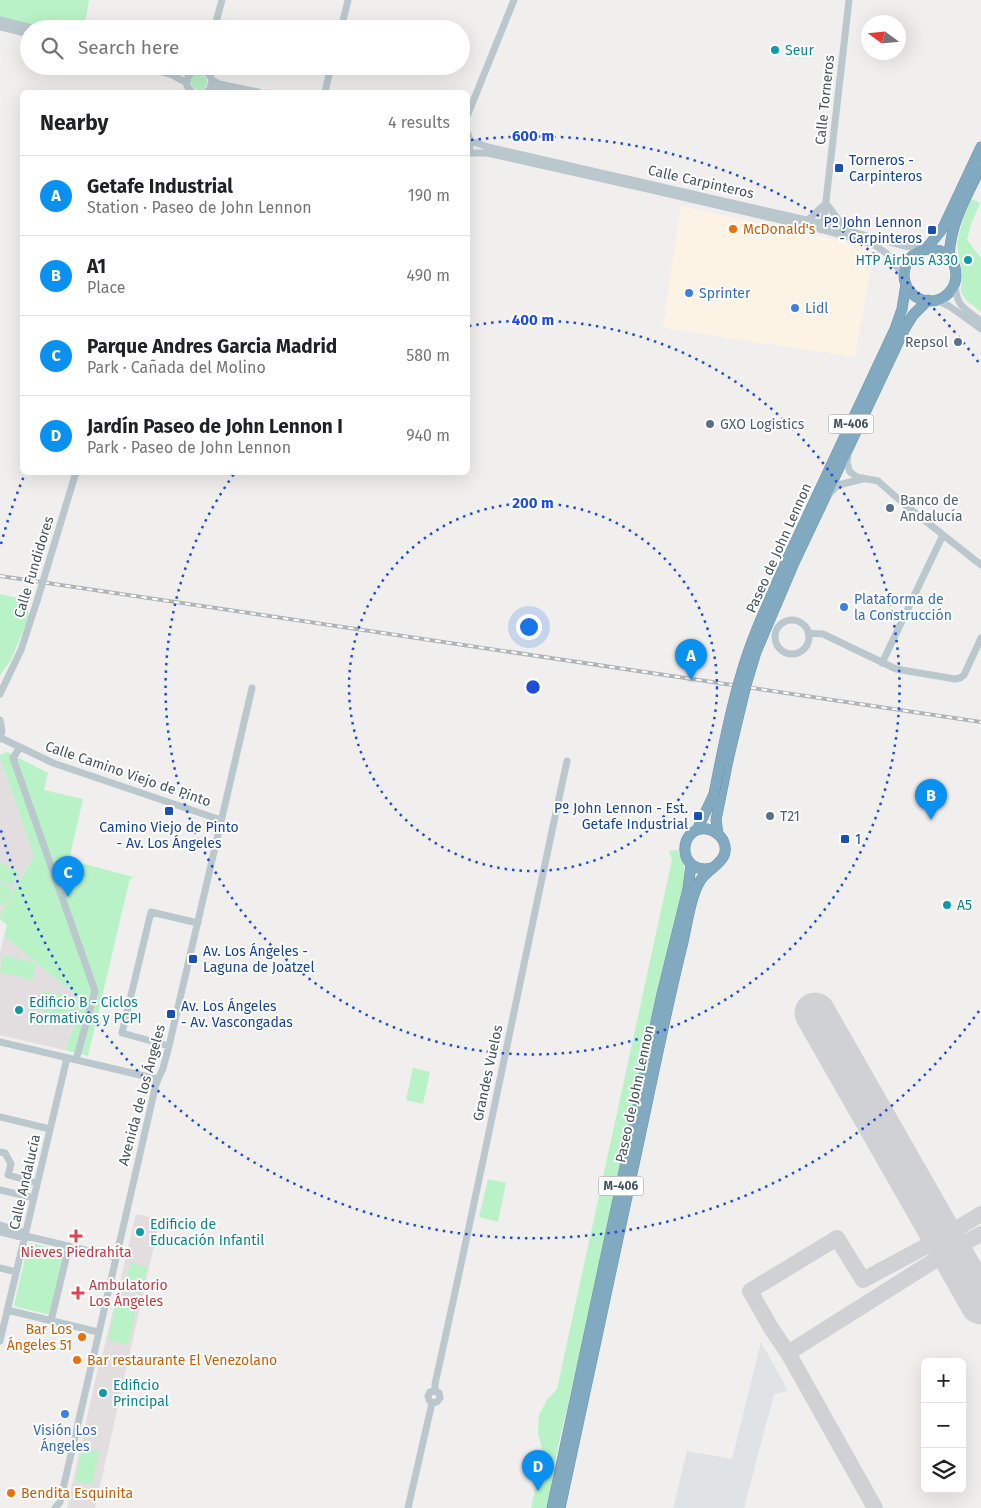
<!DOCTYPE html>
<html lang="en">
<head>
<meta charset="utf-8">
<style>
  :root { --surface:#fff; --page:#f2f2f2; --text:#202124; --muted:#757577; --line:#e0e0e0; --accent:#0a91ef }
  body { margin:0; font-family:"Fira Sans",sans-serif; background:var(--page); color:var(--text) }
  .controls { position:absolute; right:15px; bottom:15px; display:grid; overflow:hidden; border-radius:8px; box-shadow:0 5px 20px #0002 }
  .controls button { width:45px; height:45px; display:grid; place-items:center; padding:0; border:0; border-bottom:1px solid var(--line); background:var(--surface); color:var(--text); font:25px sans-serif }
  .compass { position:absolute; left:861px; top:15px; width:45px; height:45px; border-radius:50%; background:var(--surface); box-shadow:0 5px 20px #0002; rotate:285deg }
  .you { position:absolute; left:528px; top:626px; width:18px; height:18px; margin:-12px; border:4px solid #fff; border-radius:50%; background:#1a73e8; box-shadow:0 0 0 8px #1a73e833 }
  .badge { display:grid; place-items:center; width:32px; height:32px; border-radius:50%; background:var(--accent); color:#fff; font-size:16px; font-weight:700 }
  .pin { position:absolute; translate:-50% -41px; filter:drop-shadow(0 1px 2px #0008) }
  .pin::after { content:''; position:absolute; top:26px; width:18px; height:15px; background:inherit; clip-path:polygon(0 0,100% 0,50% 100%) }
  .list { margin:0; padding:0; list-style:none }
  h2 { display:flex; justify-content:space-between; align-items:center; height:65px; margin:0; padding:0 20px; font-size:21px }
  h2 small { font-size:16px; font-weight:400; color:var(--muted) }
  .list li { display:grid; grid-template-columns:32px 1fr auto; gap:15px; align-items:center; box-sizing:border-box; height:80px; padding:0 20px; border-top:1px solid var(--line) }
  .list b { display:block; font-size:19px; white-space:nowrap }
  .list p { margin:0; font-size:16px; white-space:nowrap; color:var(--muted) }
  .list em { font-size:16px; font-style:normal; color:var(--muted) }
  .icon { flex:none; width:28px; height:28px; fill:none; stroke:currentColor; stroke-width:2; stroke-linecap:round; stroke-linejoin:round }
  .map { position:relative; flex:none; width:981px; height:1508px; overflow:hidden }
  .search { position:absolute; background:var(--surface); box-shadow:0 5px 20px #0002; left:20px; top:20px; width:450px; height:55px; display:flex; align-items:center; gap:12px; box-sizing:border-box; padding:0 18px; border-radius:28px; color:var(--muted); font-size:19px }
  .panel { position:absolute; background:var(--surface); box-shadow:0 5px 20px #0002; left:20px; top:90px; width:450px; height:385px; border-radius:8px }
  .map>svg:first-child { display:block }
  .commercial { fill:#fdf3e5 }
  .education { fill:#e2dee0 }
  .airport { fill:#dfe3e6 }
  .green { fill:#b8f2c6 }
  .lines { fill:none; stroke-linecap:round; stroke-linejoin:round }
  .taxiway { stroke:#d0d1d4; stroke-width:16 }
  .runway { stroke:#d0d1d4; stroke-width:41 }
  .highway-casing { stroke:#6c95ad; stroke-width:11 }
  .minor { stroke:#bac8ce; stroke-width:7 }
  .highway { stroke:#81aac1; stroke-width:10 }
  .rail-casing { stroke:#afb4b9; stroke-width:4 }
  .rail { stroke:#fff; stroke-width:2; stroke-dasharray:5.5; stroke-linecap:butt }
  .highway-bridge-casing { stroke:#6c95ad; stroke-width:11; stroke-linecap:butt }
  .minor-bridge { stroke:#bac8ce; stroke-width:7 }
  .highway-bridge { stroke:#81aac1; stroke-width:10 }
  .ring { fill:none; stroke:#1d4ed8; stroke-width:2.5; stroke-dasharray:2.5 5 }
  .culture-dot { fill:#0f9aa8; stroke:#fff; stroke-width:2 }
  .transit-dot { fill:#1a4fb4; stroke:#fff; stroke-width:2 }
  .food-dot { fill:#e8710a; stroke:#fff; stroke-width:2 }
  .shop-dot { fill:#3f7fe0; stroke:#fff; stroke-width:2 }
  .service-dot { fill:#5c6f8a; stroke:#fff; stroke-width:2 }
  .health-dot { fill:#e0444e; stroke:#fff; stroke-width:2 }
  .labels { text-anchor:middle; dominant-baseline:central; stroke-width:4; stroke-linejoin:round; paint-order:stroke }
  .shield { fill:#fff; stroke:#7c888e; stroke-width:1 }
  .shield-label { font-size:12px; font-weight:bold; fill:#44555d }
  .culture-label { font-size:14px; fill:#0d838f; stroke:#fff; text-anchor:start }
  .street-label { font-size:14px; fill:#44555d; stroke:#fff }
  .transit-label { font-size:14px; fill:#164399; stroke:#fff; text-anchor:start }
  .food-label { font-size:14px; fill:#c56008; stroke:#fff; text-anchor:start }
  .shop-label { font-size:14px; fill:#366cbe; stroke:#fff; text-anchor:start }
  .service-label { font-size:14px; fill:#4e5e75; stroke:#fff; text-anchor:start }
  .health-label { font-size:14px; fill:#be3a42; stroke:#fff }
  .centre { fill:#1d4ed8; stroke:#fff; stroke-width:2.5 }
  .ring-label { font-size:15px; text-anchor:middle; font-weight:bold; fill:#1d4ed8; stroke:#fff; stroke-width:4; stroke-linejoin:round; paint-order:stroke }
</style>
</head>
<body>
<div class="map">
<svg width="981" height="1508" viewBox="0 0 981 1508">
  <rect width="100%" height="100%" fill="#f1eeee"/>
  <path class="commercial" d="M681,206l193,42 -19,109 -192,-29z"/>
  <path class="education" d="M0,757l34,99 -34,59z
    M4,936l79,65 -18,49 -65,-15v-82z
    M136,1214l24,5 -65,289h-28l32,-145 6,1 1,-6 -4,-1z"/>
  <path class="airport" d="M761,1342l27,49 -14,3 -30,114h-71l14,-57 45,8z"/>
  <path class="green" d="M0,0h89l-5,29h-35l-49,-12z
    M191 82a8 8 0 1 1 16 0a8 8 0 1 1-16 0Z
    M971,199l9,4 -9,21 -4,16 14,18v54l-15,-12 -5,-8 1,-20 -4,-20 -1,-10 7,-26z
    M0,594l18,4 12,16 -19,46 -11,15z
    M7,752l41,21 -4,17 39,9 -14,61 64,17 -1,2 -2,-1 -42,178 -23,-6 18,-49 -79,-65 3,-11 -7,-6v-4l34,-59 -34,-99v-2z
    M678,850l6,16 1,20 -90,404 -37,156 -11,62h-16l12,-56 -5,-19 1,-18 8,-15 10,-11 115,-529 -3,-9z
    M0,862l19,11 -8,13 -11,-6z
    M0,882l13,8 -10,16 -3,-2z
    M3,955l33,8 -4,17 -32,-8z
    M43,991l36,8 -5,20 -36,-9z
    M413,1068l17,4 -7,32 -17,-4z
    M488,1179l18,4 -8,39 -19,-5z
    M31,1243l33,8 -14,64 -36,-9 14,-61z
    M130,1263l17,4 -4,18 -17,-4z
    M116,1301l21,4 -9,40 -20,-5z
    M82,1449l17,3 -7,33 -17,-4z"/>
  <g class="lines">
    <path class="taxiway" d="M943,1237l8,13 -163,103 -17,-25 -21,-37 87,-53 26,42z
      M943,1237l38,-23
      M951,1250l30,-16
      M788,1353l87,155"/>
    <path class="runway" d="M815,1013l166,291"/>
    <g class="highway-casing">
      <path id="highway" d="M926,249l17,-21 38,-81
        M904 275a26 26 0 1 1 52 0a26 26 0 1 1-52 0Z
        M949,258c1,-34 17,-61 32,-91
        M786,562l109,-233 7,-20 4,-25
        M793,565l112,-237 8,-13 15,-15
        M697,830l17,-36
        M718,834l-2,-14 12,-60
        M552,1508l110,-514 26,-105 3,-24
        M560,1508c24,-110 47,-220 71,-330 17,-77 32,-155 51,-232 5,-20 8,-48 18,-65 8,-14 33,-20 23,-41 -4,-6 -9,-10 -16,-11 -29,-4 -32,47 6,39"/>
    </g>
    <path class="minor" d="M0,20l37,9
      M0,27l29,7
      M214,29l8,-29
      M341,29l7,-29
      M142,66l30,9 15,8
      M167,66l18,6h7
      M212,80l7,4 39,8
      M210,89l16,3
      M192,92l-5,-6c-2,-17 19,-23 25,-6l-2,9 -4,3
      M325,92l6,-26
      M468,114l46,-114
      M468,134c3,7 3,13 0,19
      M471,141l17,6 336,77 80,22 22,3
      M468,153h19l165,37 171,40 40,11 13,5 10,7 18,23
      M808,220l18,-17 20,27
      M823,227l26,-227
      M955,280c0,24 7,28 26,41
      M936,300l13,6 32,23
      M848,454l-1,9 3,9 7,5 21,4 26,23 77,61
      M830,493l8,-8 25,-6
      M47,568l29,-96
      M775 637a17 17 0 1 1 34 0a17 17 0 1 1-34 0Z
      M808,633l15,1 73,35 59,10 5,-1 4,-3 17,-37
      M882,663l61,-128
      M0,694l21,-44 16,-49
      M0,720l2,11 -2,8
      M1,738l52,25 168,57
      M20,747l-7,11 82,233 -19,69
      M0,1042l157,37
      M169,1046l-47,-13 29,-121 47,11
      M0,1117l50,12
      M0,1152l5,1 6,11 -3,11 29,8
      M0,1190l34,8
      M0,1225l26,8
      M0,1232l25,6
      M26,1236l89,21
      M0,1268l16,4
      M7,1310l91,22
      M51,1321l18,-75
      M0,1341l67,-283
      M435,1391l-5,1 -2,4 1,4 3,3 5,-1 3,-4 -1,-5 -4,-2v-7c46,-207 87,-415 132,-623
      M55,1508l5,-6 96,-418 7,-16 6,-22 83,-358
      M408,1508l24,-105"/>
    <use href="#highway" class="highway"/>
    <g class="rail-casing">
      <path id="rail" d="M0,576l981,146"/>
    </g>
    <use href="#rail" class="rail"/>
    <g class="highway-bridge-casing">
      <path id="highway-bridge" d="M728,760l18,-75 10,-33 37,-87
        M714,794c8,-40 15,-80 27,-119 11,-39 29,-76 45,-113"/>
    </g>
    <path class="minor-bridge" d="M37,601l10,-33"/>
    <use href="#highway-bridge" class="highway-bridge"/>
  </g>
  <g class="ring">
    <circle cx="533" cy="687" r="184"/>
    <path d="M469 326A367 367 0 1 1 234 474"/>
    <path d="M979 1011A551 551 0 0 1 1 830M1 544A551 551 0 0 1 24 476M471 140A551 551 0 0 1 979 363"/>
  </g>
  <g class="culture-dot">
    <circle cx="775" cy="50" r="5"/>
    <circle cx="968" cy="260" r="5"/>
    <circle cx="947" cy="905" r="5"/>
    <circle cx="19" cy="1010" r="5"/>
    <circle cx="140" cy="1232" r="5"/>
    <circle cx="103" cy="1393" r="5"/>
  </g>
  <g class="transit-dot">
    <rect x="834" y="163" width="10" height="10" rx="2.5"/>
    <rect x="927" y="225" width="10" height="10" rx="2.5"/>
    <rect x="164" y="806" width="10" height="10" rx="2.5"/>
    <rect x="693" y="811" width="10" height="10" rx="2.5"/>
    <rect x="840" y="834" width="10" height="10" rx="2.5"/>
    <rect x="188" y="954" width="10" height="10" rx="2.5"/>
    <rect x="166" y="1009" width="10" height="10" rx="2.5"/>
  </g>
  <g class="food-dot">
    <circle cx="733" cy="229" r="5"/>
    <circle cx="82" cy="1337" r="5"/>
    <circle cx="77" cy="1360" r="5"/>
    <circle cx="11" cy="1493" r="5"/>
  </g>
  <g class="shop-dot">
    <circle cx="689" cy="293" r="5"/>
    <circle cx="795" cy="308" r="5"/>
    <circle cx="844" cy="607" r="5"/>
    <circle cx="65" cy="1414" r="5"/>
  </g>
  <g class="service-dot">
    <circle cx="958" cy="342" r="5"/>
    <circle cx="710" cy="424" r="5"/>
    <circle cx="890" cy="508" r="5"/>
    <circle cx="770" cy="816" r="5"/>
  </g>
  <g class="health-dot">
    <path d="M73.5 1228.5h5v5h5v5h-5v5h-5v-5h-5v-5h5z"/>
    <path d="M75.5 1285.5h5v5h5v5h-5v5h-5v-5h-5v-5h5z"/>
  </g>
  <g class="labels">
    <g class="shield">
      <rect x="828.5" y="414.5" width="45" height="19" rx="4"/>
      <rect x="598.5" y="1176.5" width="45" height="19" rx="4"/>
    </g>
    <g class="shield-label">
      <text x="851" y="424">M-406</text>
      <text x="621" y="1186">M-406</text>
    </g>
    <g class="culture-label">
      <text x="785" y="50">Seur</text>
      <text x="958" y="260" text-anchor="end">HTP Airbus A330</text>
      <text x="957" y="905">A5</text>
      <text x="29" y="1002">Edificio B - Ciclos<tspan x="29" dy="16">Formativos y PCPI</tspan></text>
      <text x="150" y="1224">Edificio de<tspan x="150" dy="16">Educación Infantil</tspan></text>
      <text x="113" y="1385">Edificio<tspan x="113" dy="16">Principal</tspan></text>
    </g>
    <g class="street-label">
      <text transform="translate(825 100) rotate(-84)">Calle Torneros</text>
      <text transform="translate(701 182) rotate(13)">Calle Carpinteros</text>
      <text transform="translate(779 548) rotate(-66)">Paseo de John Lennon</text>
      <text transform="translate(34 567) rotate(-73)">Calle Fundidores</text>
      <text transform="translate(128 774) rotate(19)">Calle Camino Viejo de Pinto</text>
      <text transform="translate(488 1073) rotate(-78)">Grandes Vuelos</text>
      <text transform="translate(635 1094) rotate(-78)">Paseo de John Lennon</text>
      <text transform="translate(142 1095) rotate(-75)">Avenida de los Ángeles</text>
      <text transform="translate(25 1182) rotate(-77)">Calle Andalucía</text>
    </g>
    <g class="transit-label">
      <text x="849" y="160">Torneros -<tspan x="849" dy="16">Carpinteros</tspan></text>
      <text x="922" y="222" text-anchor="end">Pº John Lennon<tspan x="922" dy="16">- Carpinteros</tspan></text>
      <text x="688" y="808" text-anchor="end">Pº John Lennon - Est.<tspan x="688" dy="16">Getafe Industrial</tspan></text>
      <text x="169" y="827" text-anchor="middle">Camino Viejo de Pinto<tspan x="169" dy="16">- Av. Los Ángeles</tspan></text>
      <text x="855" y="839">1</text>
      <text x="203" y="951">Av. Los Ángeles -<tspan x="203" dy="16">Laguna de Joatzel</tspan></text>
      <text x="181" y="1006">Av. Los Ángeles<tspan x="181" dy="16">- Av. Vascongadas</tspan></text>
    </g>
    <g class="food-label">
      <text x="743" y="229">McDonald's</text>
      <text x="72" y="1329" text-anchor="end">Bar Los<tspan x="72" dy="16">Ángeles 51</tspan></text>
      <text x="87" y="1360">Bar restaurante El Venezolano</text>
      <text x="21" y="1493">Bendita Esquinita</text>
    </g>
    <g class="shop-label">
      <text x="699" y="293">Sprinter</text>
      <text x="805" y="308">Lidl</text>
      <text x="854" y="599">Plataforma de<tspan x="854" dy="16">la Construcción</tspan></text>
      <text x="65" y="1430" text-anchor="middle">Visión Los<tspan x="65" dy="16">Ángeles</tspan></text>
    </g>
    <g class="service-label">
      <text x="948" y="342" text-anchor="end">Repsol</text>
      <text x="720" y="424">GXO Logistics</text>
      <text x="900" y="500">Banco de<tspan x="900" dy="16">Andalucía</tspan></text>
      <text x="780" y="816">T21</text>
    </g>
    <g class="health-label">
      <text x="76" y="1252">Nieves Piedrahíta</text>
      <text x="89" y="1285" text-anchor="start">Ambulatorio<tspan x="89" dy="16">Los Ángeles</tspan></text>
    </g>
  </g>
  <circle cx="533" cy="687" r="8" class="centre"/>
  <g class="ring-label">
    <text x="533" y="141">600 m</text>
    <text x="533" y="325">400 m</text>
    <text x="533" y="508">200 m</text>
  </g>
</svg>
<div class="controls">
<button>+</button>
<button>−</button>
<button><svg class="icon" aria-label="layers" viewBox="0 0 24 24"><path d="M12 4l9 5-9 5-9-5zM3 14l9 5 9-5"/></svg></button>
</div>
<svg class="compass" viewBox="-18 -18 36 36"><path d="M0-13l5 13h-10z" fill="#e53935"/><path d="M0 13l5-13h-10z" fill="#757577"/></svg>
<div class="you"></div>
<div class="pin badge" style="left:691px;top:680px">A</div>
<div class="pin badge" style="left:931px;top:820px">B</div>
<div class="pin badge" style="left:68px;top:897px">C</div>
<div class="pin badge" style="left:538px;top:1491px">D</div>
<div class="search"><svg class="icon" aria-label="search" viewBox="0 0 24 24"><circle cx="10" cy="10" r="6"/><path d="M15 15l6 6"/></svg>Search here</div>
<section class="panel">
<h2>Nearby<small>4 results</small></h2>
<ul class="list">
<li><span class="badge">A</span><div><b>Getafe Industrial</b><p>Station · Paseo de John Lennon</p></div><em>190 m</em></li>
<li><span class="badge">B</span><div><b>A1</b><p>Place</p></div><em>490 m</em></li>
<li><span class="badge">C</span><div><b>Parque Andres Garcia Madrid</b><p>Park · Cañada del Molino</p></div><em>580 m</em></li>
<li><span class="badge">D</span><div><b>Jardín Paseo de John Lennon I</b><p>Park · Paseo de John Lennon</p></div><em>940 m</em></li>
</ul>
</section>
</div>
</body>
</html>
